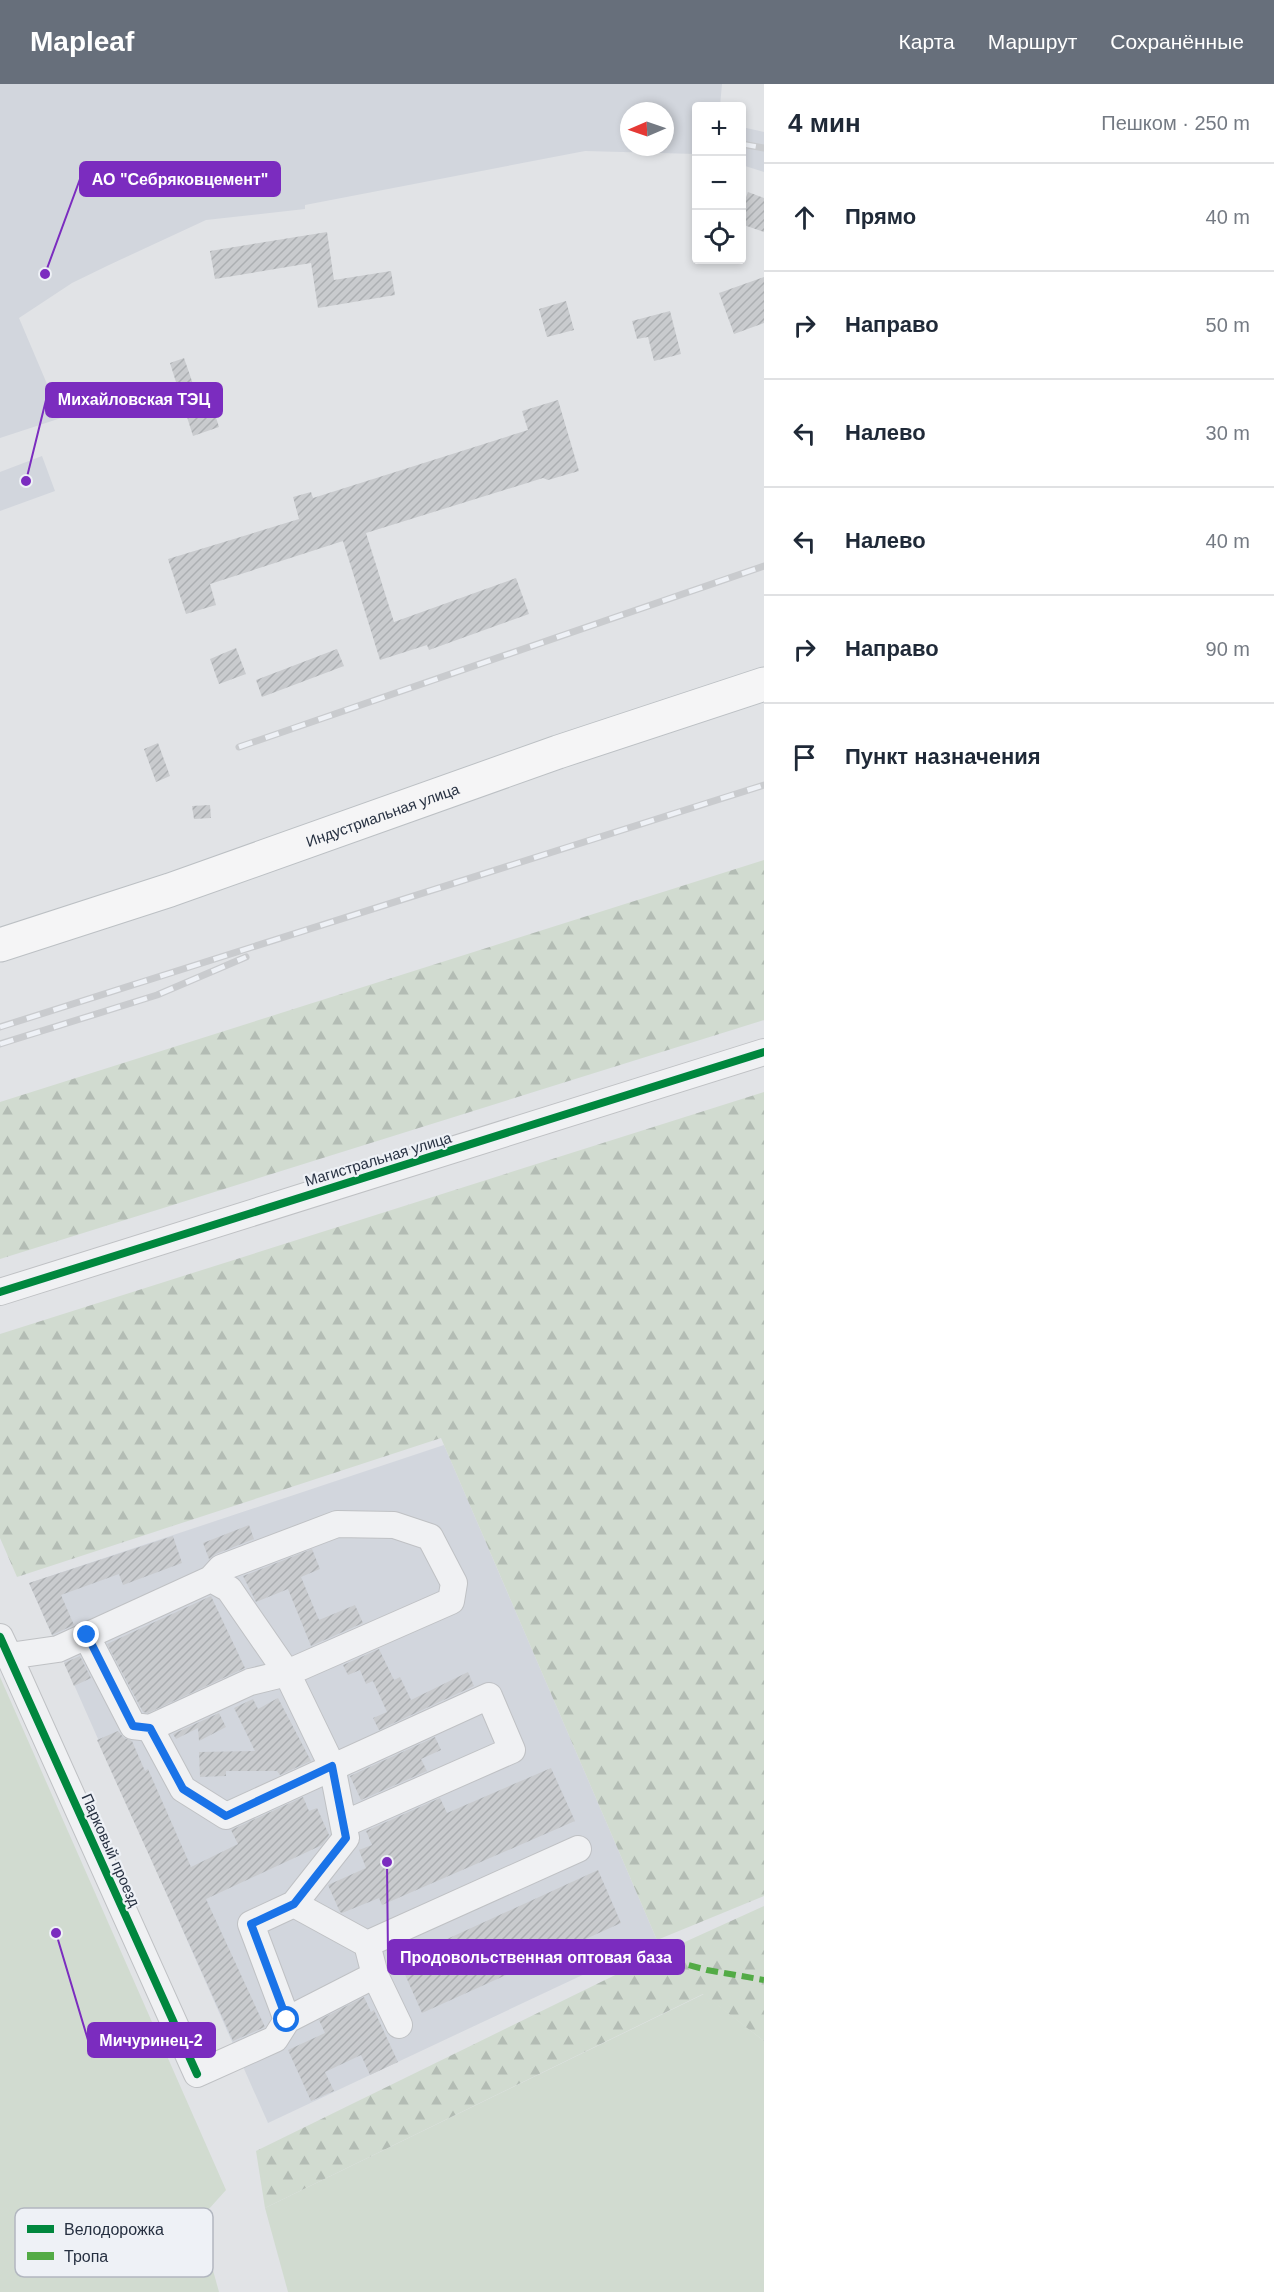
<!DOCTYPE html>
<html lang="ru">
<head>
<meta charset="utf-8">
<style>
  :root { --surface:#fff; --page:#f2f2f3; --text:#1f2937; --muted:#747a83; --line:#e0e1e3; --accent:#676f7b }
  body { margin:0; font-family:Helvetica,sans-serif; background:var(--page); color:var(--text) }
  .controls { position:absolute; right:18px; top:18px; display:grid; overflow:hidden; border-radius:6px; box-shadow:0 3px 9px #0003 }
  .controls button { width:54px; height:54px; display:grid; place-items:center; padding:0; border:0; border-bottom:2px solid var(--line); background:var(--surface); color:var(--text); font:30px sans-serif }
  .compass { position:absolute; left:620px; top:18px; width:54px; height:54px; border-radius:50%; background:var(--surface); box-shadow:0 3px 9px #0003; rotate:268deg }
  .stop { position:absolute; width:18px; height:18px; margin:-14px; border:4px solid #1a73e8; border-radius:50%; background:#fff }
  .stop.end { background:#1a73e8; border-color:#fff; box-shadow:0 2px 6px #0008 }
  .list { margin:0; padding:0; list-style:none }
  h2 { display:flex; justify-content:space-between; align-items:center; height:78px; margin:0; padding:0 24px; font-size:26px }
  h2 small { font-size:20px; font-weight:400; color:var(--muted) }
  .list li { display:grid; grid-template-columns:39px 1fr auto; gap:18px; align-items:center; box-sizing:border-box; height:108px; padding:0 24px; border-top:2px solid var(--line) }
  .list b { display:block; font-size:22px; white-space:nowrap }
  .list em { font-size:20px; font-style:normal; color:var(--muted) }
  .icon { flex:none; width:33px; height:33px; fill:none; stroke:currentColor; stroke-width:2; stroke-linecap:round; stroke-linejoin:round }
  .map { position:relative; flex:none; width:764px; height:2208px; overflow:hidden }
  header { display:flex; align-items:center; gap:36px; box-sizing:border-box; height:84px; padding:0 30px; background:var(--accent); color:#fff }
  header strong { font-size:28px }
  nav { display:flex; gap:33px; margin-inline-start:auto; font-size:21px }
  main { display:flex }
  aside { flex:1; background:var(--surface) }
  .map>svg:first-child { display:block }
  .built { fill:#d2d6dd; fill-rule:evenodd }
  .green { fill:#d1dbd0 }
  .forest { fill:url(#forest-firs) }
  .building { fill:url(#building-hatch) }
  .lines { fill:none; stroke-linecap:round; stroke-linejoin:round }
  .minor-casing { stroke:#bfc1c4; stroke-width:28 }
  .major-casing { stroke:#bcc0c4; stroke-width:35 }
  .minor { stroke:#f0f1f3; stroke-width:26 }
  .major { stroke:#f5f5f6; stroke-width:33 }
  .rail-casing { stroke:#c9cbce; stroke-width:7 }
  .rail { stroke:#eef1f6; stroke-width:4.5; stroke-dasharray:14; stroke-linecap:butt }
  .quiet { stroke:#53ab46; stroke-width:6; stroke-dasharray:12 6; stroke-linecap:butt }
  .cycleway-casing { stroke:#eef1f6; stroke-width:11 }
  .cycleway { stroke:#00873e; stroke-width:8 }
  .route { stroke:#1a73e8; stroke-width:8 }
  .labels { text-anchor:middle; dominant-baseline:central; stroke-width:4.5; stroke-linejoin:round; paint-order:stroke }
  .street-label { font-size:15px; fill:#263041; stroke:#eef1f6 }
  .key { fill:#eef1f6; stroke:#b2b7c0; stroke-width:1.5 }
  .key-label { font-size:16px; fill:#263041 }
  .leader { fill:none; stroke:#7b2cbf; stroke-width:2 }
  .callout-dot { fill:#7b2cbf; stroke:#eef1f6; stroke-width:2 }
  .callout { fill:#7b2cbf; stroke:#7b2cbf; stroke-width:2 }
  .callout-label { font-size:16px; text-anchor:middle; font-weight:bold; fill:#fff }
</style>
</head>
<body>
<header>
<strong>Mapleaf</strong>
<nav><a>Карта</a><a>Маршрут</a><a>Сохранённые</a></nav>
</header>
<main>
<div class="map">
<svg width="764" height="2208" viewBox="0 0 764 2208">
  <defs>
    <pattern id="forest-firs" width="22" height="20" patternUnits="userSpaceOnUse" patternTransform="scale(1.5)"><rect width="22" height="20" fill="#d1dbd0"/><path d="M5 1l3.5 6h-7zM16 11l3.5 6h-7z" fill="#b3bcb4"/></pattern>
    <pattern id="building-hatch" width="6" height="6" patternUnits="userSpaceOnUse" patternTransform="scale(1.5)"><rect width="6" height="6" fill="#c9cbce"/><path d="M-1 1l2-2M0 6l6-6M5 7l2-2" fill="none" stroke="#acafb2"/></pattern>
  </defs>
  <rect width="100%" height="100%" fill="#e1e3e6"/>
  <path class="built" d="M0,0h722l-2,22h-24v48l-111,-3 -280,54v4l-99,11 -97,45 -37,18 -53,35 31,73h3l8,27 -61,20zM629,27h36v36h-36z
    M742,43l22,5v40l-22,-7z
    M42,372l13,35 -55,20v-39z
    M444,1361l213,495 -389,183 -239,-540z"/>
  <path class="green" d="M0,1593l226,513 -27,30 20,72h-219z
    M704,1910l60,47v251h-476l-23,-84z"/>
  <path class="forest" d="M764,776v160l-764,239v-157z
    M764,1008v804l-107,44 -216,-502 -424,139 -17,-39v-204z
    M764,1822v135l-61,-47 -438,214 -9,-57 398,-195z"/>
  <path class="building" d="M748,108l16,6v34l-23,-8v-13z
    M327,148l7,48 57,-9 4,24 -77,13 -7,-45 -96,16 -5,-28z
    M764,193v46l-30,11 -15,-41z
    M566,217l8,29 -27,7 -8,-28z
    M670,227l11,43 -27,7 -6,-24 -11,2 -5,-18z
    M184,274l10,29 11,-4 14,44 -26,9 -23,-73z
    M558,316l21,71 -31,9 -5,-2 -177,55 28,89 122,-44 13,36 -100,36 -2,-5 -47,15 -37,-119 -133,43 6,21 -30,9 -18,-55 131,-40 -6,-22 18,-5 2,6 215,-68 -6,-19z
    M236,564l10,26 -27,10 -9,-25z
    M337,565l7,17 -82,31 -6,-17z
    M158,659l12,33 -14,6 -12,-33z
    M210,721l1,13 -17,1 -2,-13z
    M249,1441l5,14 -38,15 -7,5 -6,-16z
    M173,1452l9,27 -59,22 -4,-11 -58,21 13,30 -22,10 -23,-52z
    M312,1465l8,20 -19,8 18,43 36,-15 8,18 -52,23 -23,-57 -32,13 -13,-26z
    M211,1512l34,72 -97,45 -5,-1 -36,-68z
    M379,1565l15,31 6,-3 11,23 57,-28 6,14 -95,44 -6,-12 14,-6 -14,-31 -7,3 -6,-14 -12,5 -5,-10z
    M80,1572l11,22 -17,8 -10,-23z
    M278,1614l33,63 -31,14 -3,-4h-51v5l-26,1 -1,-25 56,-1 -21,-43 19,-9 5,10z
    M219,1629l7,14 -27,14 -1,-13 -22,11 -3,-5z
    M118,1647l6,7 8,3 13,30 3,-2 43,98 47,-23 -7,-14 72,-33 6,14 8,-3 12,27 -7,10 -116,54 59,128 -32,14 -136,-301z
    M435,1653l6,13 -20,9 6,12 -66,29 -11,-24z
    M551,1684l24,53 -193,84 -3,-7 -37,15 -2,-1 -12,-27 38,-17 -7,-18 13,-5 -6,-14 74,-33 7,15z
    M598,1786l23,53 -199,90 -23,-52z
    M364,1913l7,15 3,-2 24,52 -28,13 -9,-20 -36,17 9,19 -23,10 -23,-51 37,-17 -6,-13z"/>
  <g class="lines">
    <g class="minor-casing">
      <path id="minor" d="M0,1208l764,-240
        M211,1495l10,-11 116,-44 57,1 36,12 24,46 -3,18 -164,72 -37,9 -100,46 33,61 43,27 263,-120 23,54 -168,74
        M86,1551l47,91 17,2
        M0,1553l9,19 188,418 78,-35 12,-19 -36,-96 43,-20 52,-66 -14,-72 -45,-93 -58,-84 -18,-10 -153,70 -49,7
        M294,1820l73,40
        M375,1891l24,50
        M287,1936l88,-45 -8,-31 211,-95"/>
    </g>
    <g class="major-casing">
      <g id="major">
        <path id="s1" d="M0,861l170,-55 388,-138 206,-68"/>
      </g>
    </g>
    <use href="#minor" class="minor"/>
    <use href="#major" class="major"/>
    <g class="rail-casing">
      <path id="rail" d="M742,60l22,4
        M239,663l525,-181
        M0,943l764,-242
        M0,960l157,-49 89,-38"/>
    </g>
    <use href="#rail" class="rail"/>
    <path class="quiet" d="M654,1872l53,14 57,10"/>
    <g class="cycleway-casing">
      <path id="cycleway" d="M0,1208l764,-240
        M0,1553l197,437"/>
    </g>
    <use href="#cycleway" class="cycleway"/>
  </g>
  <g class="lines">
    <path class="route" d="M87,1551l46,91 17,2 33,61 43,27 106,-50 14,72 -52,66 -43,20 36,96"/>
  </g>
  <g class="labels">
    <g class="street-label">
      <text stroke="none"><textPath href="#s1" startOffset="404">Индустриальная улица</textPath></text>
      <text transform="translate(378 1075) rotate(-17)">Магистральная улица</text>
      <text transform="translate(111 1766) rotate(66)">Парковый проезд</text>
    </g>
  </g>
  <rect x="15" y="2124" width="198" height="69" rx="9" class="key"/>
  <rect x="27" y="2141" width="27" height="8" fill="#00873e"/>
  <rect x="27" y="2168" width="27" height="8" fill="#53ab46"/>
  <g class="key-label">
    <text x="64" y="2151">Велодорожка</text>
    <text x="64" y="2178">Тропа</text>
  </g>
  <path class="leader" d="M45 190L80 95M26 397L46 316M387 1778L388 1873M56 1849L88 1956"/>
  <g class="callout-dot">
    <circle cx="45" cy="190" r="6"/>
    <circle cx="26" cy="397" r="6"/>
    <circle cx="387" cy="1778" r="6"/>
    <circle cx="56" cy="1849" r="6"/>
  </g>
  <g class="callout">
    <rect x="80" y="78" width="200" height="34" rx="6"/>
    <rect x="46" y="299" width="176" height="34" rx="6"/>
    <rect x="388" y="1856" width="296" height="34" rx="6"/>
    <rect x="88" y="1939" width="127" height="34" rx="6"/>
  </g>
  <g class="callout-label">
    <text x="180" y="101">АО "Себряковцемент"</text>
    <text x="134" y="321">Михайловская ТЭЦ</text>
    <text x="536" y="1879">Продовольственная оптовая база</text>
    <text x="151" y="1962">Мичуринец-2</text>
  </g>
</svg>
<div class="controls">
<button>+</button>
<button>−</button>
<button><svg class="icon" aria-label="locate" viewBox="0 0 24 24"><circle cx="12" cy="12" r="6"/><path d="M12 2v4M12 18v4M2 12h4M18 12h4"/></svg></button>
</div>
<svg class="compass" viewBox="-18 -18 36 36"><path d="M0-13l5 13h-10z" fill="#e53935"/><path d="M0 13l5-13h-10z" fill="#747a83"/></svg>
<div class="stop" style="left:287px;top:1936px"></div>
<div class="stop end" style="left:87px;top:1551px"></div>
</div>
<aside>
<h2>4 мин<small>Пешком · 250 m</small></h2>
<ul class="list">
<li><svg class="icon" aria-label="ahead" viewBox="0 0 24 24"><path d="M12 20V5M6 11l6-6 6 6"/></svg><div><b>Прямо</b></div><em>40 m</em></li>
<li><svg class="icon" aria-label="right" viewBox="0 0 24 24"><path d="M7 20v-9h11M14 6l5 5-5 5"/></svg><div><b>Направо</b></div><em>50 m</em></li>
<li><svg class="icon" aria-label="left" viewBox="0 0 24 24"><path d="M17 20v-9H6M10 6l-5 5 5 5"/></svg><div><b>Налево</b></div><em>30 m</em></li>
<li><svg class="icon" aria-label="left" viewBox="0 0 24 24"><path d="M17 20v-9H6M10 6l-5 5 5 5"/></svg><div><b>Налево</b></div><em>40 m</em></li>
<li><svg class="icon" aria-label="right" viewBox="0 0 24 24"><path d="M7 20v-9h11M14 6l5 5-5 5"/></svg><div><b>Направо</b></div><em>90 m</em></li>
<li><svg class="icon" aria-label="arrive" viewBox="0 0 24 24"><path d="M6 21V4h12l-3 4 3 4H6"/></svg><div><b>Пункт назначения</b></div></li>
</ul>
</aside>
</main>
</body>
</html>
